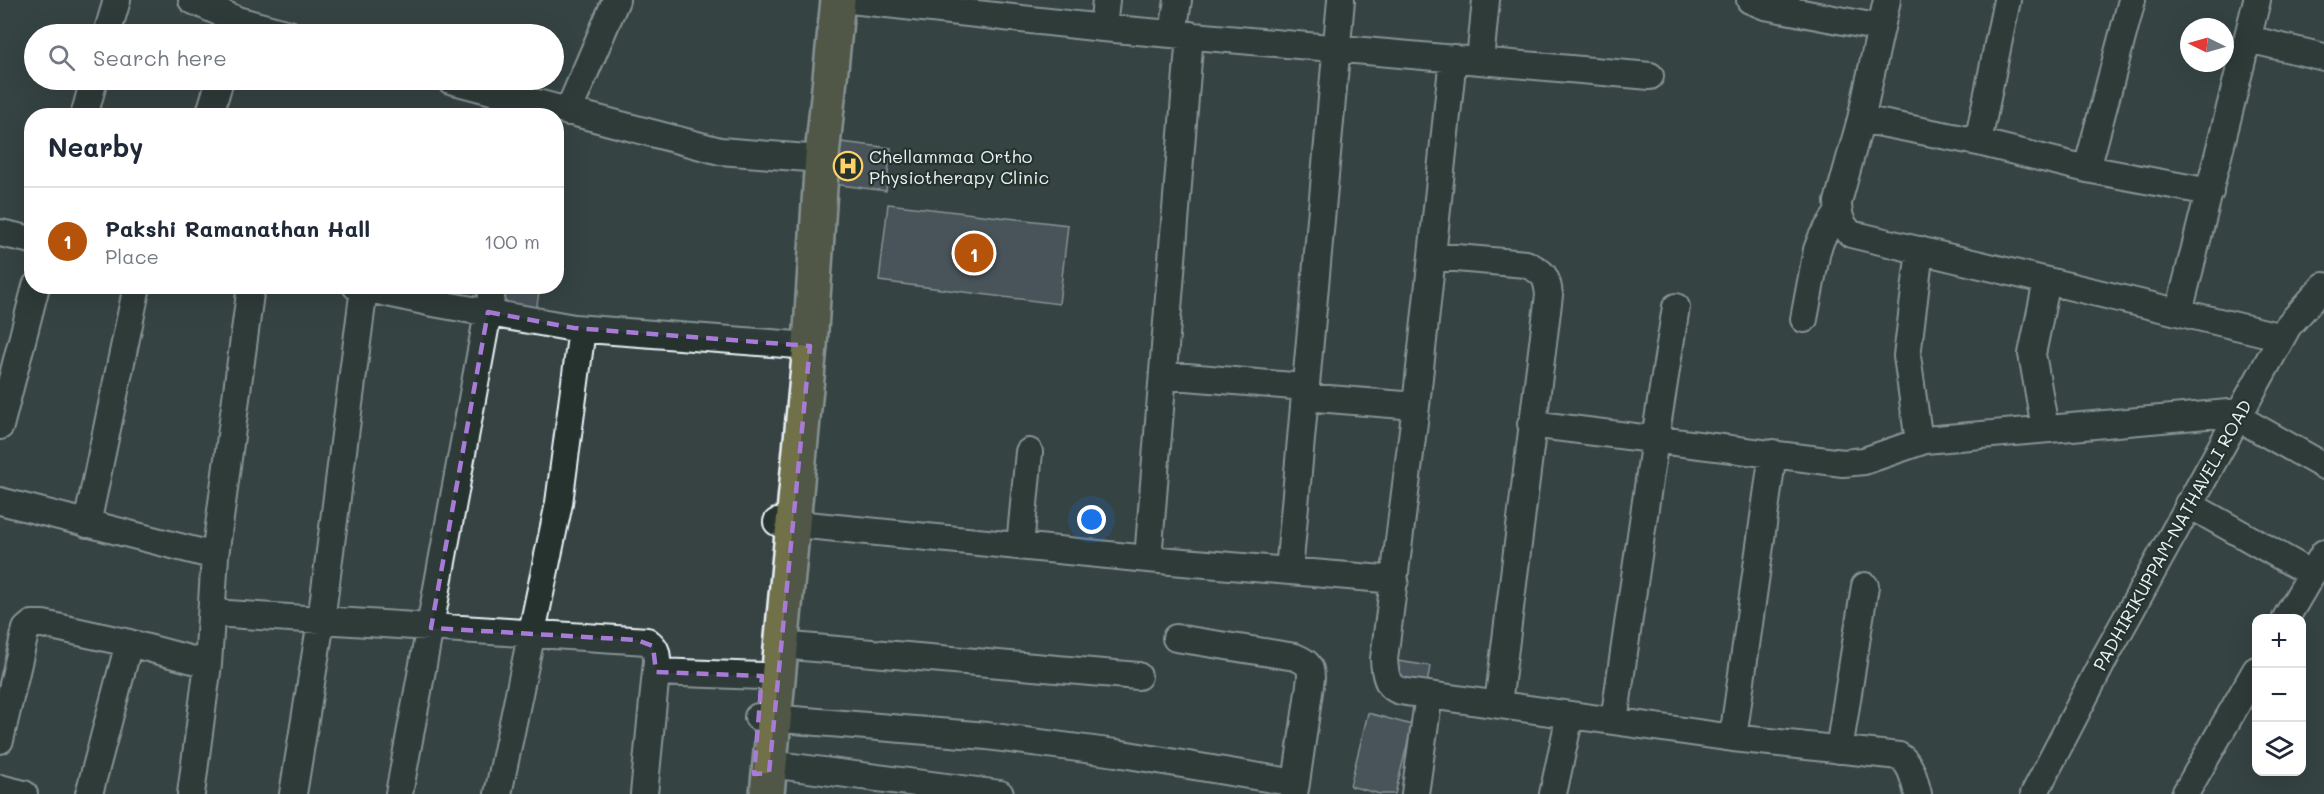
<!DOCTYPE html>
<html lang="en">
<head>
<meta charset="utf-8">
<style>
  :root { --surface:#fff; --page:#f2f2f3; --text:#1f2937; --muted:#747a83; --line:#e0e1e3; --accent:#b45309 }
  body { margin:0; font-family:Mali,sans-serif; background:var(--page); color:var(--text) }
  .controls { position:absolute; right:18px; bottom:18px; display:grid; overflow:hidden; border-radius:12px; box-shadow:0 6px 24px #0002 }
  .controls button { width:54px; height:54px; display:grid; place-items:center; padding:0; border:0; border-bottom:2px solid var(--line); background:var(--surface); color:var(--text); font:30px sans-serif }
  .compass { position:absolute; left:2180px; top:18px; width:54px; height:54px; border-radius:50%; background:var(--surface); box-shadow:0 6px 24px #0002; rotate:275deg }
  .you { position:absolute; left:1092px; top:520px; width:21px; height:21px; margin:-15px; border:4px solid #fff; border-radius:50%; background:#1a73e8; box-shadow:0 0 0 9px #1a73e833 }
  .badge { display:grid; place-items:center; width:39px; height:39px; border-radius:50%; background:var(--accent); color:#fff; font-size:20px; font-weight:700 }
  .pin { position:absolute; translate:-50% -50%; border:3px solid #fff; box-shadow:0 2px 6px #0006 }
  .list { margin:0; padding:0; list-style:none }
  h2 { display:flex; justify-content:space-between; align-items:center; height:78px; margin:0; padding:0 24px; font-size:26px }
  h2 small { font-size:20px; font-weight:400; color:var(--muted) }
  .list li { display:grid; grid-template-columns:39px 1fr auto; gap:18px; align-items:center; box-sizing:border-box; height:108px; padding:0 24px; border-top:2px solid var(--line) }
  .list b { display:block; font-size:22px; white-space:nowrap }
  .list p { margin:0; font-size:20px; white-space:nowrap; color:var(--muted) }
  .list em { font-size:20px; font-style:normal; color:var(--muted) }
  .icon { flex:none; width:33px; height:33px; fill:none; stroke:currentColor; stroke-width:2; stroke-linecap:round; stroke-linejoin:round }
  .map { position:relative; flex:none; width:2324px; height:794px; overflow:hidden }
  .search { position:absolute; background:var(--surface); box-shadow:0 6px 24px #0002; left:24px; top:24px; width:540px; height:66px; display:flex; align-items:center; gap:15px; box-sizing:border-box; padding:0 21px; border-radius:33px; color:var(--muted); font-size:22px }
  .panel { position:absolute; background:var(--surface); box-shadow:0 6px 24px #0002; left:24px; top:108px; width:540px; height:186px; border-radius:24px }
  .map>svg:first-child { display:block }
  .building { fill:#5e6976; stroke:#e8f1f8; stroke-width:1.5 }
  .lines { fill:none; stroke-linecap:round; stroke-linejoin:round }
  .minor-casing { stroke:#e8f1f8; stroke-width:30 }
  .major-casing { stroke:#e8f1f8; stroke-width:38 }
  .minor { stroke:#26332d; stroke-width:26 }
  .major { stroke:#70704a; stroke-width:33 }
  .marked { fill:none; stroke:#a77bd6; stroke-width:4.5; stroke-dasharray:12 8; stroke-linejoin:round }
  .labels { text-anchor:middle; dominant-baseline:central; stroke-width:4.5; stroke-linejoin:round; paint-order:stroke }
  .poi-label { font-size:18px; fill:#e8f1f8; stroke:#26332d; text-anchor:start }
  .street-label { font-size:18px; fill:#e8f1f8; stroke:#26332d }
</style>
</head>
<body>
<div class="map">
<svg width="2324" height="794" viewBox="0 0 2324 794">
  <rect width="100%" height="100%" fill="#374343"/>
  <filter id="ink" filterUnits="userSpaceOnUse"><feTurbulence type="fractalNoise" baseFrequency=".0167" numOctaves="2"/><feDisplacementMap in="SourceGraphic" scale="12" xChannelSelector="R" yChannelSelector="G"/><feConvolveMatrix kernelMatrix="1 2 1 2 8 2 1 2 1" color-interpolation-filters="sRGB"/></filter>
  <g filter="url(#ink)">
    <path class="building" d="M832,141l59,7 -5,43 -60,-8z
      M888,204l180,21 -9,79 -180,-23z
      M498,286h42l-4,25 -41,-7z
      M1391,660l39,6 -3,18 -38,-5z
      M1368,713l44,12 -17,69h-15l-30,-8z"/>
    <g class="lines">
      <g class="minor-casing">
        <path id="minor" d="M192,0l45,20 52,14
          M851,0l252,28 547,48
          M1750,0l15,6 116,22
          M1887,0l-26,119 -23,83c0,14 3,22 13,32l431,103
          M1103,28l3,-28
          M107,34l10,-34
          M1173,34l5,-34
          M2248,39l76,18
          M1453,58l-37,348 -32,253c2,37 14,31 45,36l304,43 166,18c13,8 15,24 19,38
          M1480,60l6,-60
          M450,80l270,71 88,7
          M568,112l48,-112
          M84,116l10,-36
          M209,116l11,-36
          M1861,119l117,23 109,27 123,23
          M1978,142l29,-142
          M2087,169l45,-169
          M0,233l32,7
          M1433,256l93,8c17,8 21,11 23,31l-51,409
          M356,286l77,17 141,25 236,18
          M2179,312l78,-312
          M1804,319l13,-69 5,-13 16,-24
          M1163,375l142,12
          M1304,397l112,9
          M2237,417l87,49
          M1531,424l312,39 21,-2 61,-21 315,-28
          M0,426l36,-140
          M2045,428l-13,-74 15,-73
          M1919,442l-12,-86 13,-106
          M0,501l215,55
          M2188,504l124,70
          M777,522l371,37 247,21
          M87,524l50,-238
          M1020,546l9,-94
          M1148,559l42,-524
          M1289,571l52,-571
          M212,613l435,28c8,6 10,10 10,20l-13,133
          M2286,618l38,-65
          M1176,638l119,19c12,5 16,8 16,21l-15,105
          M780,645l358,31
          M656,672l106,4
          M758,717l229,19 129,17 180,30 -2,11
          M1614,721l41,-282 21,-132
          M1733,738l40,-285
          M0,740l26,-111 6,-5h11l86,19
          M1839,750l26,-164
          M770,764l230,30
          M0,788l24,6
          M89,794l40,-151 79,21
          M191,794l17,-130 7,-108 36,-270
          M293,794l28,-173 43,-333
          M399,794l94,-508
          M498,794l61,-291 23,-174
          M1415,794l14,-99
          M1553,794l17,-79
          M2034,794l71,-137 177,-320 6,-11 36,-40
          M2185,794l71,-124"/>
      </g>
      <g class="major-casing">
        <path id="major" d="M767,794l43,-448 12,-190 16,-156"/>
      </g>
      <use href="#minor" class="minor"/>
      <use href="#major" class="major"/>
    </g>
  </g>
  <path d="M0 0H2324V794H0ZM488,312l86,16 236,18 -41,427 -15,1 8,-98 -106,-4 -3,-26 -16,-6 -206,-12z" fill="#374343" fill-opacity=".55" fill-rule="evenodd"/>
  <path class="marked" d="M488,312l86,16 236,18 -41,427 -15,1 8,-98 -106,-4 -3,-26 -16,-6 -206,-12z"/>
  <defs>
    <g id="hospital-ring" transform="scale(1.5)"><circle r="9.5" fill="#26332d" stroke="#ffd166" stroke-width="1.5"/><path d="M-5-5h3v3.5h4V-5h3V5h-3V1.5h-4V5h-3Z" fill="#ffd166"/></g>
  </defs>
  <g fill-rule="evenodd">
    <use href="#hospital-ring" x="848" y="166"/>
  </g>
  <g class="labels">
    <g class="poi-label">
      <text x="869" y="156">Chellammaa Ortho<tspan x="869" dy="21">Physiotherapy Clinic</tspan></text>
    </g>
    <g class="street-label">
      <text transform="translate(2172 535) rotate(-61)">PADHIRIKUPPAM-NATHAVELI ROAD</text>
    </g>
  </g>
</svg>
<div class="controls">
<button>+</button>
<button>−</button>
<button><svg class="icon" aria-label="layers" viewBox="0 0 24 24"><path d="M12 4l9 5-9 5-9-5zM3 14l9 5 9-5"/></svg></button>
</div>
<svg class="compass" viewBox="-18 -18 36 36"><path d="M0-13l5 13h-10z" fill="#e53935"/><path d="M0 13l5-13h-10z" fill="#747a83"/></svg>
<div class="you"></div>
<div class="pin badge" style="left:974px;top:253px">1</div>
<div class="search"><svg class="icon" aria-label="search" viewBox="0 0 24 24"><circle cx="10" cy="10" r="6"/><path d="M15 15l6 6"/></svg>Search here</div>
<section class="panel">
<h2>Nearby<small></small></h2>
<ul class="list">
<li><span class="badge">1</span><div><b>Pakshi Ramanathan Hall</b><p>Place</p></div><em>100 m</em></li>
</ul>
</section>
</div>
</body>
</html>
